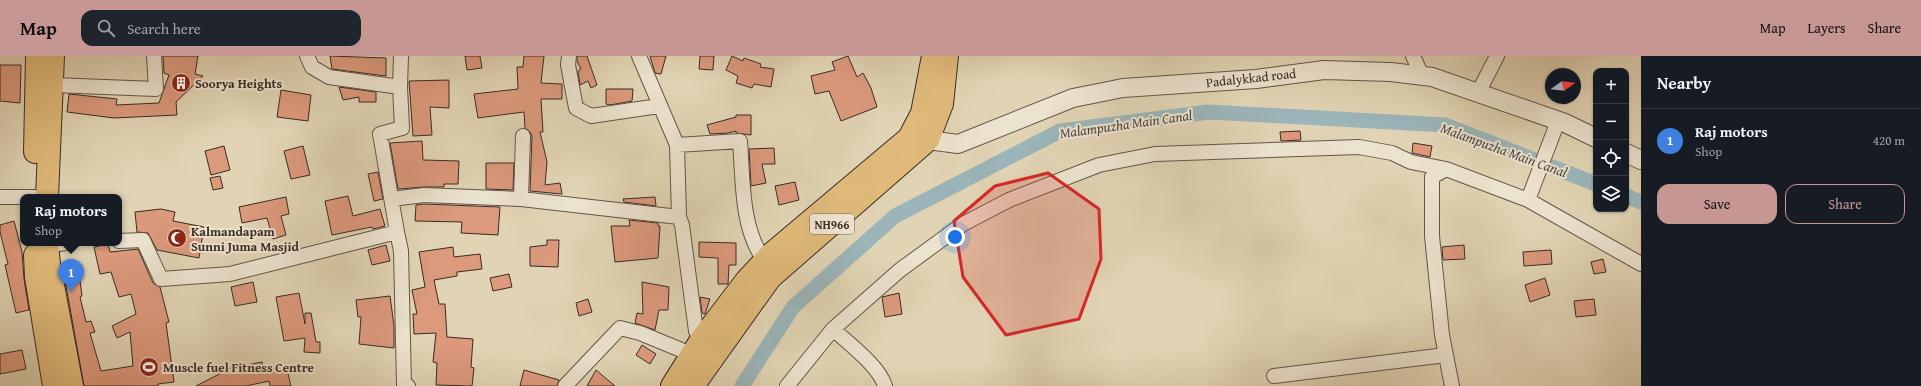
<!DOCTYPE html>
<html lang="en">
<head>
<meta charset="utf-8">
<style>
  :root { --surface:#171b24; --page:#20242c; --text:#f1f3f6; --muted:#9ea1a6; --line:#363941; --accent:#c59692 }
  body { margin:0; font-family:"Gentium Book Plus",serif; background:var(--page); color:var(--text) }
  .controls { position:absolute; right:12px; top:12px; display:grid; overflow:hidden; border-radius:8px; box-shadow:0 1px 3px #0004 }
  .controls button { width:36px; height:36px; display:grid; place-items:center; padding:0; border:0; border-bottom:1px solid var(--line); background:var(--surface); color:var(--text); font:20px sans-serif }
  .compass { position:absolute; left:1545px; top:12px; width:36px; height:36px; border-radius:50%; background:var(--surface); box-shadow:0 1px 3px #0004; rotate:75deg }
  .you { position:absolute; left:955px; top:181px; width:14px; height:14px; margin:-10px; border:3px solid #fff; border-radius:50%; background:#1a73e8; box-shadow:0 0 0 6px #1a73e833 }
  .badge { display:grid; place-items:center; width:26px; height:26px; border-radius:50%; background:var(--accent); color:#fff; font-size:13px; font-weight:700 }
  .pin { position:absolute; translate:-50% -33px; filter:drop-shadow(0 1px 2px #0008) }
  .pin::after { content:''; position:absolute; top:21px; width:14px; height:12px; background:inherit; clip-path:polygon(0 0,100% 0,50% 100%) }
  .popup { position:absolute; left:20px; top:138px; width:102px; height:52px; box-sizing:border-box; display:grid; place-content:center; border-radius:8px; background:var(--surface); filter:drop-shadow(0 1px 3px #0005); font-size:13px; white-space:nowrap; color:var(--muted) }
  .popup b { font-size:15px; color:var(--text) }
  .popup::after { content:''; position:absolute; left:50%; top:100%; margin-left:-8px; border:8px solid transparent; border-top-color:var(--surface) }
  .list { margin:0; padding:0; list-style:none }
  h2 { display:flex; justify-content:space-between; align-items:center; height:52px; margin:0; padding:0 16px; font-size:17px }
  h2 small { font-size:13px; font-weight:400; color:var(--muted) }
  .list li { display:grid; grid-template-columns:26px 1fr auto; gap:12px; align-items:center; box-sizing:border-box; height:64px; padding:0 16px; border-top:1px solid var(--line) }
  .list b { display:block; font-size:15px; white-space:nowrap }
  .list p { margin:0; font-size:13px; white-space:nowrap; color:var(--muted) }
  .list em { font-size:13px; font-style:normal; color:var(--muted) }
  .actions { display:flex; gap:8px; padding:12px 16px }
  .actions a { flex:1; padding:9px 0; border:1px solid var(--accent); border-radius:12px; text-align:center; font-size:14px; color:var(--accent) }
  .actions .main { background:var(--accent); color:#111 }
  .icon { flex:none; width:22px; height:22px; fill:none; stroke:currentColor; stroke-width:2; stroke-linecap:round; stroke-linejoin:round }
  .map { position:relative; flex:none; width:1641px; height:330px; overflow:hidden }
  header { display:flex; align-items:center; gap:24px; box-sizing:border-box; height:56px; padding:0 20px; background:var(--accent); color:#111 }
  header strong { font-size:19px }
  nav { display:flex; gap:22px; margin-inline-start:auto; font-size:14px }
  .search { width:280px; height:36px; background:var(--page); display:flex; align-items:center; gap:10px; box-sizing:border-box; padding:0 14px; border-radius:12px; color:var(--muted); font-size:15px }
  main { display:flex }
  aside { flex:1; background:var(--surface) }
  .map>svg:first-child { display:block }
  .lines { fill:none; stroke-linecap:round; stroke-linejoin:round }
  .canal { stroke:#9bb5b9; stroke-width:15 }
  .building { fill:#dc997c; stroke:#392b25 }
  .minor-casing { stroke:#635549; stroke-width:16 }
  .tertiary-casing { stroke:#635549; stroke-width:20 }
  .primary-casing { stroke:#392b25; stroke-width:24 }
  .trunk-casing { stroke:#392b25; stroke-width:24 }
  .minor { stroke:#ece3ce; stroke-width:14 }
  .tertiary { stroke:#ece3ce; stroke-width:18 }
  .primary { stroke:#e0ba7a; stroke-width:22 }
  .trunk { stroke:#e0ba7a; stroke-width:22 }
  .marked { fill:#d62828; fill-opacity:0.2; stroke:#d62828; stroke-width:3; stroke-linejoin:round }
  .labels { text-anchor:middle; dominant-baseline:central; stroke-width:4; stroke-linejoin:round; paint-order:stroke }
  .shield { fill:#ece3ce; stroke:#6f6258; stroke-width:1 }
  .shield-label { font-size:12px; font-weight:bold; fill:#392b25 }
  .street-label { font-size:13px; fill:#392b25; stroke:#ece3ce }
  .poi-label { font-size:13px; font-weight:bold; fill:#392b25; stroke:#ece3ce; text-anchor:start }
  .water-label { font-size:14px; font-style:italic; fill:#4d4743; stroke:#ece3ce }
</style>
</head>
<body>
<header>
<strong>Map</strong>
<div class="search"><svg class="icon" aria-label="search" viewBox="0 0 24 24"><circle cx="10" cy="10" r="6"/><path d="M15 15l6 6"/></svg>Search here</div>
<nav><a>Map</a><a>Layers</a><a>Share</a></nav>
</header>
<main>
<div class="map">
<svg width="1641" height="330" viewBox="0 0 1641 330">
  <rect width="100%" height="100%" fill="#e1d4b4"/>
  <filter id="stains"><feTurbulence type="fractalNoise" baseFrequency=".005" numOctaves="4"/><feColorMatrix values="0 0 0 0 .2 0 0 0 0 .09 0 0 0 0 .02 0 0 0 .5 -.17"/></filter>
  <radialGradient id="worn" r=".72"><stop offset=".6" stop-color="#630" stop-opacity="0"/><stop offset="1" stop-color="#630" stop-opacity=".3"/></radialGradient>
  <g class="lines">
    <path class="canal" d="M1626,140l15,6
      M742,330l51,-79 102,-91 165,-85 149,-19 236,13 151,59"/>
  </g>
  <path class="building" d="M163,0h35l-3,18 8,2 -27,26 1,13 -63,3 -47,-6 2,-18 48,5 -1,6 43,-2 10,-28 -5,-2z
    M330,0l56,2v18l-54,-7z
    M465,0h15l2,12 -15,2z
    M524,0h20l-3,27 21,1v15h-21l2,33h-3l7,30 -2,23 15,-2 2,11 -32,-3 2,-55 -2,-4 -5,-4 -1,-16 -46,6 -4,-24 44,-5 -1,-22h6z
    M577,0h10l10,29 -6,3 -3,-7 -8,4 -2,-14 3,-2 -4,-8z
    M650,0h16l-5,18 -6,-1z
    M700,0h14l-1,14 -14,-1z
    M732,0l11,5 1,-3 17,6 -1,3 14,2 -3,18 -17,-3 -2,4 -16,-5 2,-7 -12,-6z
    M848,0l9,21 6,-4 8,15 6,19 -36,14 -12,-30 -14,3 -4,-18 24,-6 -3,-8z
    M0,9h21l-1,38 -20,-2z
    M449,24v28l-19,-1 2,28 -19,1 -4,-55z
    M339,31l37,5v10h-17v-5l-16,3z
    M606,33h27l-1,12 -22,4 -4,-1z
    M281,34l30,5 -3,26 -31,-4z
    M736,59h15v20l-15,-2v-2l-8,2 -18,1 -3,-9 29,-8z
    M1300,75l1,9 -20,1 -1,-9z
    M422,85l1,19 36,1 -1,23h-14v3h-20l-26,2 -8,-46z
    M1413,87l19,3 -2,11 -18,-4z
    M224,90l6,24 -19,5 -6,-24z
    M303,90l7,29 -19,4 -7,-28z
    M774,92l1,16h-13l4,19 -15,3 -2,-37z
    M486,107h28l-1,27 -27,-1z
    M378,116l5,27 -9,2 -6,-27z
    M220,120l3,12 -10,2 -3,-12z
    M795,126l4,18 -20,5 -4,-19z
    M348,140l5,20 27,-7 5,17 -12,3 -1,-2 -40,8 -7,-34z
    M286,141l3,17 -8,2 5,19 -13,4 -6,-21 -25,5 -3,-16z
    M655,141l1,9 -32,-4 -1,-3z
    M424,148l76,3 -2,28 -37,-2 1,-11 -47,-1 1,-16z
    M161,153l14,3 -2,9 31,6 -5,31 -42,-8 -9,-17 -11,-1 -2,-20z
    M629,164l29,3v3h2l-2,32 -43,4 -4,-36h19z
    M14,165l8,31 2,27 5,31 -13,3 -11,-48 3,-1 -8,-32v-7z
    M547,184h12l-1,27 -28,-1v-19l17,-2z
    M699,186l37,1v22h-7l-1,19h-10v-26l-19,-1z
    M108,188l2,8 28,-3 15,34 7,4 9,35 -3,1 8,59 -16,2v2h-74l-22,-122 11,-4 7,21 2,15 -2,1 6,25 5,-1 4,11 -5,1 11,38 32,-5 -3,-34 -13,6 -5,-12 24,-12 -5,-20 -12,3 -8,-25 -11,2 -6,-27z
    M386,189l4,16 -18,4 -4,-15z
    M1464,189l1,14 -22,1 -1,-13z
    M453,191l1,10 26,-3 2,15 -25,3v4l-23,4 5,24h6l2,33 26,2 -2,28 3,1 -2,18 -36,-1 1,-22 -4,-1 3,-29 -22,1 -1,-20h4l-5,-24 13,-3 -6,-35z
    M1551,194l1,14 -28,2 -1,-14z
    M1603,203l3,13 -12,2 -3,-12z
    M509,218l3,13 -19,4 -3,-13z
    M1545,222l5,17 -20,7 -5,-17z
    M253,226l4,20 -22,4 -4,-19z
    M642,226l27,5 -1,23h-9l-4,20 -20,-7 2,-10 6,1z
    M299,237l6,31v-11h6l5,29h4v11l-16,-1 1,-14 -21,3 -8,-44z
    M899,237l3,21 -17,3 -3,-20z
    M390,240l4,30v22l-35,-4 2,-27h-3l-2,-17z
    M700,241l10,2 -5,15 -3,-1z
    M588,243l4,13 -13,4 -3,-13z
    M1594,243l2,16 -20,2 -2,-16z
    M642,289l14,9 -6,10 -14,-9z
    M22,294l4,19 -26,5v-20z
    M262,306l2,9 22,-6 5,21h-21l-1,-5 -23,5h-50l35,-18z
    M524,314l35,10 -2,6h-37z
    M596,314l19,16h-28z"/>
  <g class="lines">
    <g class="minor-casing">
      <path id="minor" d="M307,0l5,11 17,10 71,10
        M569,0l-1,9 8,43 15,8 68,-10
        M639,0l38,89 2,72 3,8 14,106 5,9
        M1413,0l9,20
        M53,29l103,4 -2,-33
        M1478,37l19,-37
        M677,89l63,-4c3,39 1,87 24,119
        M0,141h34
        M392,143l32,-4 97,4 158,18
        M521,143l2,-63
        M1528,144l30,-79
        M397,176l4,19 3,134 4,1
        M119,185l24,-1 18,39 69,-5 167,-42 -17,-98 22,-6 -2,-41 1,-31
        M47,189l20,-2
        M833,273l67,-59 63,-46 46,-24 90,-35 56,-11 204,-7 33,6 19,9 35,7
        M1274,320l172,-21
        M565,330l55,-58 20,5 51,21
        M787,330l46,-57c16,15 46,37 52,57
        M1452,330l-10,-51 -10,-99v-59l14,-8 82,31 113,64"/>
    </g>
    <g class="tertiary-casing">
      <path id="tertiary" d="M928,84l30,4 115,-46 50,-10 133,-9 68,-9 67,2 41,5 133,46 31,15
        M1626,97l15,7"/>
    </g>
    <g class="primary-casing">
      <path id="primary" d="M35,96l2,-96
        M47,141l6,-141
        M47,187l2,21 23,122
        M35,199l1,22 18,109"/>
    </g>
    <g class="trunk-casing">
      <path id="trunk" d="M672,330l29,-46 45,-59 24,-26 139,-117 13,-25 11,-57
        M693,330l77,-108 158,-138 14,-36 5,-48"/>
    </g>
    <use href="#minor" class="minor"/>
    <use href="#tertiary" class="tertiary"/>
    <use href="#primary" class="primary"/>
    <use href="#trunk" class="trunk"/>
  </g>
  <path class="marked" d="M1048,117l51,36 2,50 -22,60 -73,16 -43,-58 -9,-56 41,-35z"/>
  <defs>
    <g id="building-disc" transform="scale(1)"><circle r="9.5" fill="#8f2418" stroke="#ece3ce"/><path d="M-4-6H4V6H1V3H-1V6H-4ZM-2.5-4.3h1.7v1.8h-1.7ZM.8-4.3h1.7v1.8H.8ZM-2.5-1h1.7V.8h-1.7ZM.8-1h1.7V.8H.8Z" fill="#fff"/></g>
    <g id="mosque-disc" transform="scale(1)"><circle r="9.5" fill="#8f2418" stroke="#ece3ce"/><path d="M3.5-4.9A6 6 0 1 0 3.5 4.9A5 5 0 1 1 3.5-4.9Z" fill="#fff"/></g>
    <g id="stadium-disc" transform="scale(1)"><circle r="9.5" fill="#8f2418" stroke="#ece3ce"/><path d="M0-5a6.5 5 0 1 0 0 10a6.5 5 0 1 0 0-10ZM-3.5-1.8h7v3.6h-7Z" fill="#fff"/></g>
  </defs>
  <g fill-rule="evenodd">
    <use href="#building-disc" x="181" y="27"/>
    <use href="#mosque-disc" x="177" y="182"/>
    <use href="#stadium-disc" x="149" y="311"/>
  </g>
  <g class="labels">
    <rect class="shield" x="810" y="158" width="44" height="20" rx="3"/>
    <g class="shield-label">
      <text x="832" y="168">NH966</text>
    </g>
    <g class="street-label">
      <text transform="translate(1251 22) rotate(-6)">Padalykkad road</text>
    </g>
    <g class="poi-label">
      <text x="195" y="27">Soorya Heights</text>
      <text x="191" y="175">Kalmandapam<tspan x="191" dy="15">Sunni Juma Masjid</tspan></text>
      <text x="163" y="311">Muscle fuel Fitness Centre</text>
    </g>
    <g class="water-label">
      <text transform="translate(1126 68) rotate(-8)">Malampuzha Main Canal</text>
      <text transform="translate(1504 94) rotate(20)">Malampuzha Main Canal</text>
    </g>
  </g>
  <rect width="100%" height="100%" filter="url(#stains)"/>
  <rect width="100%" height="100%" fill="url(#worn)"/>
</svg>
<div class="controls">
<button>+</button>
<button>−</button>
<button><svg class="icon" aria-label="locate" viewBox="0 0 24 24"><circle cx="12" cy="12" r="6"/><path d="M12 2v4M12 18v4M2 12h4M18 12h4"/></svg></button>
<button><svg class="icon" aria-label="layers" viewBox="0 0 24 24"><path d="M12 4l9 5-9 5-9-5zM3 14l9 5 9-5"/></svg></button>
</div>
<svg class="compass" viewBox="-18 -18 36 36"><path d="M0-13l5 13h-10z" fill="#e53935"/><path d="M0 13l5-13h-10z" fill="#9ea1a6"/></svg>
<div class="you"></div>
<div class="pin badge" style="left:71px;top:236px;background:#3f7fe0">1</div>
<div class="popup"><b>Raj motors</b>Shop</div>
</div>
<aside>
<h2>Nearby<small></small></h2>
<ul class="list">
<li><span class="badge" style="background:#3f7fe0">1</span><div><b>Raj motors</b><p>Shop</p></div><em>420 m</em></li>
</ul>
<div class="actions"><a class="main">Save</a><a>Share</a></div>
</aside>
</main>
</body>
</html>
